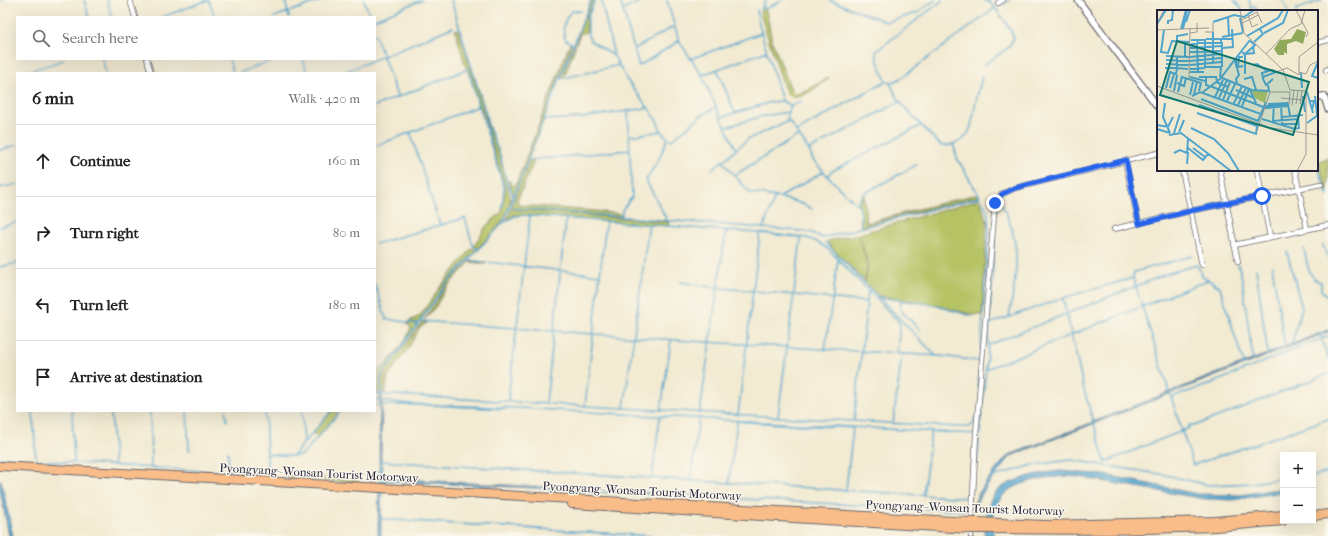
<!DOCTYPE html>
<html lang="en">
<head>
<meta charset="utf-8">
<style>
  :root { --surface:#fff; --page:#f2f2f2; --text:#222; --muted:#767676; --line:#e0e0e0 }
  body { margin:0; font-family:"IM FELL French Canon",serif; background:var(--page); color:var(--text) }
  .controls { position:absolute; right:12px; bottom:12px; display:grid; overflow:hidden; border-radius:0px; box-shadow:0 4px 16px #0002 }
  .controls button { width:36px; height:36px; display:grid; place-items:center; padding:0; border:0; border-bottom:1px solid var(--line); background:var(--surface); color:var(--text); font:20px sans-serif }
  .stop { position:absolute; width:12px; height:12px; margin:-9px; border:3px solid #2563eb; border-radius:50%; background:#fff }
  .stop.end { background:#2563eb; border-color:#fff; box-shadow:0 1px 4px #0008 }
  .list { margin:0; padding:0; list-style:none }
  h2 { display:flex; justify-content:space-between; align-items:center; height:52px; margin:0; padding:0 16px; font-size:17px }
  h2 small { font-size:13px; font-weight:400; color:var(--muted) }
  .list li { display:grid; grid-template-columns:26px 1fr auto; gap:12px; align-items:center; box-sizing:border-box; height:72px; padding:0 16px; border-top:1px solid var(--line) }
  .list b { display:block; font-size:15px; white-space:nowrap }
  .list em { font-size:13px; font-style:normal; color:var(--muted) }
  .icon { flex:none; width:22px; height:22px; fill:none; stroke:currentColor; stroke-width:2; stroke-linecap:round; stroke-linejoin:round }
  .map { position:relative; flex:none; width:1328px; height:536px; overflow:hidden }
  .search { position:absolute; background:var(--surface); box-shadow:0 4px 16px #0002; left:16px; top:16px; width:360px; height:44px; display:flex; align-items:center; gap:10px; box-sizing:border-box; padding:0 14px; border-radius:0px; color:var(--muted); font-size:15px }
  .panel { position:absolute; background:var(--surface); box-shadow:0 4px 16px #0002; left:16px; top:72px; width:360px; height:340px; border-radius:0px }
  .map>svg:first-child { display:block }
  .green { fill:#b6c365; stroke:#6c7250 }
  .water { fill:#52a5cd; stroke:#3a6484 }
  .lines { fill:none; stroke-linecap:round; stroke-linejoin:round }
  .stream { stroke:#52a5cd; stroke-width:1.5 }
  .minor-casing { stroke:#6b6870; stroke-width:6 }
  .tertiary-casing { stroke:#6b6870; stroke-width:8 }
  .motorway-casing { stroke:#6b6870; stroke-width:10 }
  .minor { stroke:#fff; stroke-width:4.5 }
  .tertiary { stroke:#fff; stroke-width:5.5 }
  .motorway { stroke:#f8bd89; stroke-width:8 }
  .motorway-bridge-casing { stroke:#6b6870; stroke-width:10; stroke-linecap:butt }
  .motorway-bridge { stroke:#f8bd89; stroke-width:8 }
  .route { stroke:#2563eb; stroke-width:5 }
  .labels { text-anchor:middle; dominant-baseline:central; stroke-width:3; stroke-linejoin:round; paint-order:stroke }
  .street-label { font-size:12px; fill:#22223b; stroke:#fbf7ec }
  .inset-river { fill:none; stroke:#52a5cd; stroke-width:2 }
  .inset-road { fill:none; stroke:#9f9a95; stroke-width:1 }
  .view { fill:#0f766e; fill-opacity:0.15; stroke:#0f766e; stroke-width:2 }
  .inset-edge { fill:none; stroke:#22223b; stroke-width:2 }
</style>
</head>
<body>
<div class="map">
<svg width="1328" height="536" viewBox="0 0 1328 536">
  <rect width="100%" height="100%" fill="#fbf7ec"/>
  <filter id="ink" filterUnits="userSpaceOnUse"><feTurbulence type="fractalNoise" baseFrequency=".025" numOctaves="2"/><feDisplacementMap in="SourceGraphic" scale="8" xChannelSelector="R" yChannelSelector="G"/><feConvolveMatrix kernelMatrix="1 2 1 2 8 2 1 2 1" color-interpolation-filters="sRGB"/></filter>
  <filter id="wash" filterUnits="userSpaceOnUse"><feTurbulence type="fractalNoise" baseFrequency=".012" numOctaves="4" result="noise"/><feDisplacementMap in="SourceGraphic" scale="16" xChannelSelector="R" yChannelSelector="G"/><feGaussianBlur stdDeviation="0.9" result="paint"/><feColorMatrix in="noise" values="0 0 0 0 0 0 0 0 0 0 0 0 0 0 0 0 0 1.4 0 .05"/><feComposite in="paint" operator="in"/></filter>
  <g filter="url(#wash)">
    <rect width="100%" height="100%" fill="#f2ead1"/>
    <path class="green" d="M592,0h2l-7,17 -1,15 -6,2 -16,44h-3z
      M762,10h4l6,31 20,51 6,2 31,-16c-10,7 -27,23 -40,18l-5,-9 -22,-68 -2,-8z
      M458,29l26,80 4,17 11,28 12,46 -6,17 -6,9 -21,22 -4,-2 12,-20 16,-14 3,-24 -24,-81 -3,-2v-4l-9,-30 -3,-3 -11,-38z
      M570,43l2,1 -59,155v-6l-5,-13 7,7z
      M1328,157v35l-10,-30z
      M530,160l4,1 -17,40 2,4 76,6 25,3 1,3 -110,-9z
      M976,194l3,2 -118,30v-12l-3,-10 6,-9 2,28z
      M980,199l7,24 -5,92h-8l-44,-11 -52,-8 -13,-14 3,-17 -9,-31z
      M511,209l158,13 -1,4 -145,-11h-10l-7,6z
      M858,234c3,17 14,29 6,47l-36,-37v-3z
      M472,248l4,2 -30,33 -27,40 -10,-2 11,-5 20,-29z
      M470,261l16,3 -16,-2 -23,25 -11,19 -12,14 23,-36z
      M422,322l5,1 -7,4 -11,20 -22,31 -1,14 -4,1v-16z
      M412,323l6,2 -37,50 -1,18h-5l3,-24h4c10,-12 25,-27 29,-42l-4,-3z
      M332,411h8l-23,26 -4,-4z
      M285,476l72,4 2,3 -76,-5z"/>
    <path class="water" d="M1328,330v2l-317,124 -21,26 -15,22c0,-11 26,-41 34,-49z
      M380,394l2,1 -1,64 2,19 318,18 -315,-15 -2,1 -3,18v36h-3z
      M1061,471l44,4 93,19 43,1 42,-7v4l-50,8 -29,-1 -125,-22c-22,-2 -63,2 -78,21 -9,11 -8,25 -8,38h-9c2,-12 2,-25 7,-37 10,-20 50,-26 70,-28z
      M0,480h1l12,56h-4l-9,-46z"/>
    <g class="lines">
      <path class="stream" d="M84,0l5,17
        M107,0l5,17
        M209,0l6,17
        M285,0l4,17
        M364,0l6,17
        M451,0l35,114 2,11 12,30 7,29 4,5 2,11
        M595,0l-7,17v19l3,5 23,15 13,24 28,37 8,17 5,4 -10,23 -12,19 22,42
        M601,0l13,56
        M620,0l19,66 40,-25
        M667,0l12,41 23,34 14,32
        M829,0l58,22 30,-9 18,-13
        M943,0l-67,51 1,8 9,22 4,2c3,5 5,12 9,17 4,6 38,43 43,46 32,-2 29,-22 34,-45 2,-8 4,-16 6,-25
        M1234,0l9,11
        M1249,0l2,8 4,-2 2,5
        M1283,0l5,11
        M0,1l3,-1
        M1002,5l7,-5
        M762,8h6l14,-8
        M761,9l5,-9
        M623,10l22,-10
        M757,10c-2,9 21,75 25,91
        M1297,11v-2l25,-9
        M162,17l46,-17
        M274,17l49,-17
        M375,19l47,-19
        M375,34l22,62
        M573,44l-7,-4c-5,-9 -2,-22 6,-29h9
        M633,50l40,-23
        M102,59l4,14
        M229,59l4,14
        M303,59l4,14
        M690,59l71,-26
        M984,65l24,-17 6,-10 -5,-11 -14,-19
        M717,69l18,44
        M23,73l41,-13
        M239,73l37,-14
        M342,73l111,-46
        M702,75l65,-24
        M560,79l59,-14
        M890,83l10,-4 95,-71 -6,-6 -5,-2
        M375,106l93,-37 9,31v6
        M722,117l49,-15 11,-1 8,4
        M544,120l37,-2 66,-10
        M787,122l2,-15 12,-6
        M726,127l33,-10 28,-5
        M797,131l89,-50
        M410,132l30,93
        M629,136l33,-5
        M668,138l4,2 30,-25 14,-8 20,42
        M375,146l104,-40 25,82 -2,20
        M0,150l17,-5
        M809,150l90,-48
        M530,160l99,-10
        M723,161l25,-22 41,-18 20,29 4,10 26,28 20,18 2,8v13
        M1317,165l11,31
        M712,169l10,-8 28,32c16,2 49,7 62,16
        M735,175l64,-40
        M827,176l5,-5 88,-45
        M0,188l17,-4
        M779,198l44,-26
        M857,204l6,-10 55,-30
        M509,208l294,23 10,2 9,5 158,-41 -23,-39 -4,-15
        M997,208l4,-6c22,43 16,69 8,115
        M622,218v-8l10,-13 -4,-86
        M503,223l12,-7 8,-1 236,18 48,5 8,3 12,7 71,73 2,3 -3,29
        M0,227l17,-5
        M763,229l12,-32
        M825,242l111,114
        M375,244l90,-26 8,28 6,4
        M1323,245l5,14
        M1304,249c3,12 4,31 17,33v8l7,7
        M1287,252l15,56 -11,38
        M469,260l131,15
        M1238,264l4,14 11,83
        M1272,266l13,82
        M0,267l17,-4
        M1256,269l12,86
        M1133,278l60,187 135,-46
        M680,282l32,5 155,15
        M375,284l11,35 33,5
        M877,297l53,7 42,12
        M1063,298l21,92 21,72 77,-31 7,-3v-3l5,1 134,-52
        M901,300l-1,10 21,21
        M421,321l269,20 250,15 39,5
        M989,324l74,-26 70,-20 1,-6 58,-16
        M1320,334l8,25
        M988,345l181,-72 28,-8 6,12 17,10 24,78
        M825,350l13,-90
        M986,369l222,-89
        M978,387l11,-156 -1,-18 -6,-13
        M375,394l584,33h11l4,-4 1,-6
        M381,394v-18l65,-92 57,-61 88,-223
        M1172,397l33,-11 123,-50
        M375,400l36,4 107,4 456,26
        M508,400l22,-184
        M546,403l20,-184
        M375,405h56l74,4 1,-2
        M585,406l21,-184
        M624,408l25,-184
        M661,410l10,-70
        M33,411l3,49
        M72,411l2,52
        M111,411l3,54
        M150,411l1,57
        M187,411l2,39h1
        M226,411l1,10
        M265,411l2,43
        M302,411l2,32
        M700,412l26,-182
        M738,415l22,-182
        M778,417l23,-178
        M854,421l14,-129
        M893,424l9,-70
        M228,452l1,20
        M293,456l9,-1 39,-44
        M0,458l267,17v-21l26,2 38,-45
        M380,461l589,37 4,-40
        M977,463l11,-118 7,-109
        M1313,476l15,-4
        M993,477l40,-12 38,-5 95,15 42,10 45,-2 30,-5
        M652,478l8,-62
        M690,481l9,-63
        M729,483l8,-62 10,1 106,6 -7,61
        M474,486h8
        M534,488l419,22h10l7,-4
        M923,495l8,-63
        M379,519l272,17"/>
    </g>
  </g>
  <g filter="url(#ink)">
    <g class="lines">
      <g class="minor-casing">
        <path id="minor" d="M130,0l5,17
          M998,3l5,-3
          M1317,43l11,-3
          M147,59l4,14
          M1326,70l2,-1
          M1125,160l14,64
          M1182,170l20,95
          M1220,170l18,92
          M1257,170l13,67
          M1295,170l12,59
          M1114,229l76,-18 131,-27
          M1234,245l94,-20
          M971,536l5,-102 19,-231 7,-9 13,-6 143,-35"/>
      </g>
      <g class="tertiary-casing">
        <path id="tertiary" d="M1078,0l80,107
          M1317,97l7,-1 4,13"/>
      </g>
      <g class="motorway-casing">
        <path id="motorway" d="M0,466l970,56
          M572,504l397,25
          M1313,516l15,-2
          M978,522l67,3 170,-4 68,-6
          M977,529l132,1 107,-3 67,-6"/>
      </g>
      <use href="#minor" class="minor"/>
      <use href="#tertiary" class="tertiary"/>
      <use href="#motorway" class="motorway"/>
      <g class="motorway-bridge-casing">
        <path id="motorway-bridge" d="M970,522h8
          M969,529h8"/>
      </g>
      <use href="#motorway-bridge" class="motorway-bridge"/>
    </g>
  </g>
  <g class="lines" filter="url(#ink)">
    <path class="route" d="M995,203l7,-9 13,-6 111,-28 13,64 51,-13 72,-15"/>
  </g>
  <g class="labels">
    <g class="street-label">
      <text transform="translate(319 473) rotate(3)">Pyongyang–Wonsan Tourist Motorway</text>
      <text transform="translate(642 491) rotate(3)">Pyongyang–Wonsan Tourist Motorway</text>
      <text transform="translate(965 508) rotate(2)">Pyongyang–Wonsan Tourist Motorway</text>
    </g>
  </g>
  <g transform="translate(1157 10)">
    <rect width="161" height="161" fill="#f2ead1"/>
    <path d="M100,77v3h11l-3,13 -10,-5 -3,-7h6l-2,-1z" fill="#b6c365"/>
    <path d="M140,19l9,3 -3,12 -7,-3 -9,3v10l-3,-2v3h-6l-4,-6 6,-9 11,-1z" fill="#90a95a"/>
    <path class="inset-river" d="M71,7l1,19M83,8l3,14M29,12l4,-12M56,12l21,-7 10,2 10,-7M0,14l9,-14M11,14v-3l4,-1 1,-10M24,19l5,-19M26,19l4,-19M7,20l-3,22 7,1 4,-12 18,1M56,22v30M107,23l19,-10 5,-13M90,26l31,-18 5,-8M65,27l21,-4M49,29h26M34,30h14v27h16l-1,10M40,30l1,3h23v-4M20,31v-5l11,-2M93,31l5,4 -10,9 9,-1 -1,-6M65,32v25M97,32l9,-8 -4,-6M34,34h6l1,28M33,38l31,-2M65,38l11,-1 -1,-18M33,42l31,-1M85,42l3,2v20M9,46l23,1M28,46v-14M33,47l31,-3M9,50l23,1M33,51l31,-3M78,51l4,14 -3,4 1,4M161,52l-6,14 6,2M9,54l23,1M33,55l31,-3M96,55l4,-1 10,7M79,56v-8l14,-18M86,56l-5,1 1,-10h4M8,58h12v-11M33,59l15,-1M33,62h14M144,63l1,15M33,67l15,4M42,67h7v8l3,1M49,67h10l1,4M106,67l13,-5 -4,-2 -10,3 1,6 3,6 7,-6M65,68l30,12 17,1 -1,-6M87,69l8,-2 4,13M59,72l12,5M20,73l7,3 2,-8M53,76l53,21M9,78l4,-16 6,2 1,-6 11,1M13,78l4,-14M79,80l18,8M93,80l6,13M17,81l3,-16M21,82l4,-15 19,6 -2,8M46,82l17,-13 16,-21M150,82l6,21M37,84l3,-12M33,85l3,-13M35,86l8,-4 61,22 -3,7 -57,-22M146,86l2,16M158,86l2,19M58,87l8,-17M62,88l8,-18M66,90l7,-18M70,91l8,-17M153,91h4l-2,9M8,93l-2,14 7,16M77,93l8,-17M111,94l20,-1M117,94l-1,17 25,-2M124,94l1,20h16M81,95l8,-17M85,96l7,-17M108,96l23,-2 2,12M108,98l24,-2M40,103l59,21 1,-8 -58,-21M104,104l5,-12M125,107l21,-2M105,109l33,10 4,-1 -1,-13M150,113l11,-8M0,115l11,2 5,-10M34,118l23,11 14,14 11,18M0,119l13,4M22,122l5,-12M17,123l6,-19M12,125l12,-2 50,38M31,138l15,12 5,-6M36,138l12,9M17,143l6,-3 7,3 1,-14M30,154l1,-12"/>
    <path class="inset-road" d="M83,0l4,23 39,37 7,20 16,1v63l-9,17M139,0l12,23 -2,4M91,5l4,12 6,-3M85,10l15,-8 5,11M0,13l7,-13M84,14l17,-9M0,20l52,-2M48,22h8v-9M33,23l7,-1v-9M109,44l24,-25 11,-5 4,-14M119,62l11,-4 12,7v-18l19,-15M142,62l7,2 4,-9 8,-4M32,69l1,-51M0,76l114,42 47,7M124,88l22,2M132,94l1,-12M139,94l2,-13M143,94l2,-13M135,95l2,-15M100,121l13,-39h20"/>
    <path class="view" d="M20,31l132,41 -16,53 -133,-40z"/>
    <rect width="161" height="161" class="inset-edge"/>
  </g>
</svg>
<div class="controls">
<button>+</button>
<button>−</button>
</div>
<div class="stop" style="left:1262px;top:196px"></div>
<div class="stop end" style="left:995px;top:203px"></div>
<div class="search"><svg class="icon" aria-label="search" viewBox="0 0 24 24"><circle cx="10" cy="10" r="6"/><path d="M15 15l6 6"/></svg>Search here</div>
<section class="panel">
<h2>6 min<small>Walk · 420 m</small></h2>
<ul class="list">
<li><svg class="icon" aria-label="ahead" viewBox="0 0 24 24"><path d="M12 20V5M6 11l6-6 6 6"/></svg><div><b>Continue</b></div><em>160 m</em></li>
<li><svg class="icon" aria-label="right" viewBox="0 0 24 24"><path d="M7 20v-9h11M14 6l5 5-5 5"/></svg><div><b>Turn right</b></div><em>80 m</em></li>
<li><svg class="icon" aria-label="left" viewBox="0 0 24 24"><path d="M17 20v-9H6M10 6l-5 5 5 5"/></svg><div><b>Turn left</b></div><em>180 m</em></li>
<li><svg class="icon" aria-label="arrive" viewBox="0 0 24 24"><path d="M6 21V4h12l-3 4 3 4H6"/></svg><div><b>Arrive at destination</b></div></li>
</ul>
</section>
</div>
</body>
</html>
